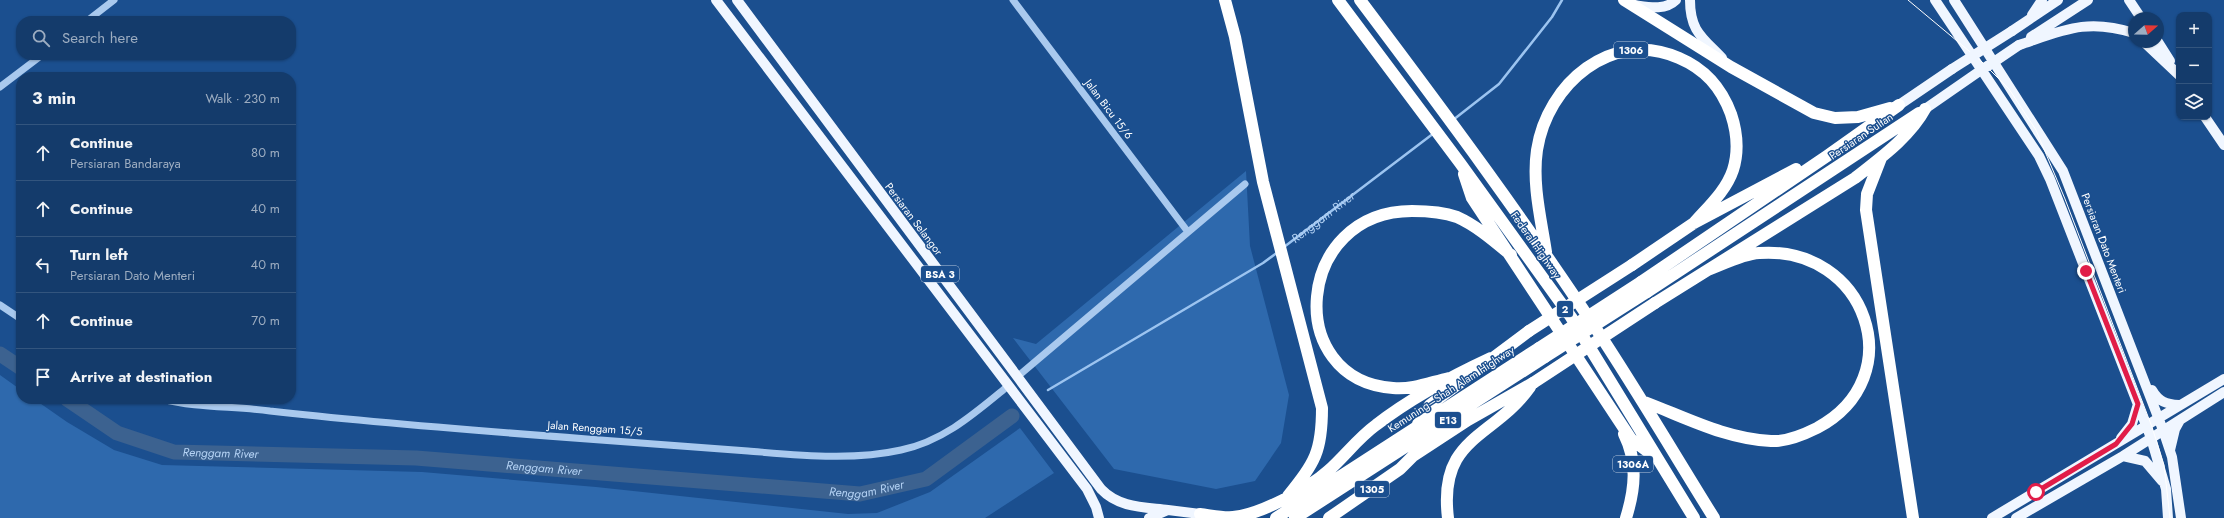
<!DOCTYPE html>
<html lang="en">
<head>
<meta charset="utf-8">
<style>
  :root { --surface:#143b6b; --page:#1d4271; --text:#f1f3f6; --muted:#9dadc1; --line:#33557e }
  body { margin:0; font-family:Jost,sans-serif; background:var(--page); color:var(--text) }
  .controls { position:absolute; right:12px; top:12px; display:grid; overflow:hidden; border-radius:8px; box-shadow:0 1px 3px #0004 }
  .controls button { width:36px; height:36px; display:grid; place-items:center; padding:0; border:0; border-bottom:1px solid var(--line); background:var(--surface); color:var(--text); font:20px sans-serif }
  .compass { position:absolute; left:2128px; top:12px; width:36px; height:36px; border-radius:50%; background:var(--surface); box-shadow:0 1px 3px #0004; rotate:70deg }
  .stop { position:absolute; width:12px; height:12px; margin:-9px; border:3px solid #e11d48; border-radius:50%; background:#fff }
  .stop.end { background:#e11d48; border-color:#fff; box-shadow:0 1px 4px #0008 }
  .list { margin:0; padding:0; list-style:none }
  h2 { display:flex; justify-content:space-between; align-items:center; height:52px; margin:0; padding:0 16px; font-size:17px }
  h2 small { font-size:13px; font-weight:400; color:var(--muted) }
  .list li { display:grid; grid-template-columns:26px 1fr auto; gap:12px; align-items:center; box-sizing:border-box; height:56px; padding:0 16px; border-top:1px solid var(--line) }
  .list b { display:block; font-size:15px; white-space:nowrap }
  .list p { margin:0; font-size:13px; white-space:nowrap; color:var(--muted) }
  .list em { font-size:13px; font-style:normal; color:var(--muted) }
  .icon { flex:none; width:22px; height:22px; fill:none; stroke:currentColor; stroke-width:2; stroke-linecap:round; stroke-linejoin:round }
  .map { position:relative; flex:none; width:2224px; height:518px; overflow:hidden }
  .search { position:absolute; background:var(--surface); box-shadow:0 1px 3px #0004; left:16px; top:16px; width:280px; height:44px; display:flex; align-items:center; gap:10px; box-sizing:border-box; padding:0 14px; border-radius:16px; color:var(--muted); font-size:15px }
  .panel { position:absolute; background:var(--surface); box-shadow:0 1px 3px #0004; left:16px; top:72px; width:280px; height:332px; border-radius:16px }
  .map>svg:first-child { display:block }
  .green { fill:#2e69ad }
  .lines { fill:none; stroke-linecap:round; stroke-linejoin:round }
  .stream { stroke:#9cc4f0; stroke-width:2.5 }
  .river { stroke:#3c6290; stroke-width:15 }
  .minor { stroke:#a9c9ee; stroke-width:7 }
  .major { stroke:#f0f6ff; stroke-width:10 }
  .highway { stroke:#fff; stroke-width:12 }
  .tram { stroke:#fff; stroke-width:1 }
  .major-bridge { stroke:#f0f6ff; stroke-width:10 }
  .highway-bridge { stroke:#fff; stroke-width:12 }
  .route { stroke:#e11d48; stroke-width:5 }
  .labels { text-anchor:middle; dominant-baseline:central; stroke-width:3; stroke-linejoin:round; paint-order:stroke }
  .shield { fill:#1b4f8f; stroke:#bbcadd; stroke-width:1 }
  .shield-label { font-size:10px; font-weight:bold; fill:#fff }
  .street-label { font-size:11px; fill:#fff; stroke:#1b4f8f }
  .water-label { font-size:12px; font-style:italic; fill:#b5d3f5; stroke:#1b4f8f }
</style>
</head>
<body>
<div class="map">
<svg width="2224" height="518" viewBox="0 0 2224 518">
  <rect width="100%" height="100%" fill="#1b4f8f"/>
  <path class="green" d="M1246,171l4,75 39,149 -8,48 -26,38 -39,8 -102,-20 -101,-131 23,6z
    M0,375l21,15v9h13l33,23 47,28 48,15 260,7 174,15 252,27 29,-1 53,-21 90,-64 34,45 -69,45h-985z"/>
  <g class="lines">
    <g class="stream">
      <path d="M1453,120l46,-36 53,-67 10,-17"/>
      <path id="s1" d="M1284,247l150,-114"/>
      <path d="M1048,390l215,-127 15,-11"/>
    </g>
    <g class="river">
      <path d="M0,354l21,14"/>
      <path id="s2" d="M67,399l50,34 57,19 242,6 444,36 66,-15 86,-63"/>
    </g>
    <path class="minor" d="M1013,0l175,232
      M87,21l27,-21
      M0,87l42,-32
      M0,305l21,14
      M1017,377l228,-193
      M162,399c35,9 72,7 108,12 106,12 211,20 317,28 54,4 108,8 161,12 50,4 104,10 153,-1 43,-9 74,-37 107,-64"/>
    <path class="major" d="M716,0l371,489 9,18 3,11
      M737,0l364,489c18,19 43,18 67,21
      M1690,0c0,31 12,37 32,58
      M1935,0l104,156 11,23 101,259 15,51 2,29
      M1954,0l109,171 100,259 9,27 9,61
      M2129,0l12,18
      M1634,5c14,2 31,6 42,-5
      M2032,15l10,-15
      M2012,31l46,-31
      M2031,37l57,-37
      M2144,42l35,33
      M2158,42l12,19
      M2019,45c45,-15 68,-27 115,-12
      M1899,105l53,-36
      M1925,109l62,-43
      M2205,117l19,28
      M2152,390c7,12 14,14 27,15
      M2121,438l11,-14 6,-20
      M2170,450l5,-21 5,-9
      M2123,456l22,5 17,20
      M1149,518l19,-8 32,4 6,4
      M1992,518l232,-139
      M2016,518l107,-62 101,-64"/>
    <path class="highway" d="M1225,0l10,37 28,145 59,226c0,44 -7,54 -34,88
      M1338,0l122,163 111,154 123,201
      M1360,0c85,113 169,226 246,344 37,57 72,116 108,174
      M1624,0l107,67 83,46 21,5 23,-1 32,-9
      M1881,158l-14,36 -1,16 47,308
      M1464,174l8,24 159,241 24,18
      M1546,252c-5,-33 -14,-68 -9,-102 10,-66 75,-122 142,-92 26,11 42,29 52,56 6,18 8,37 2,56 -7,21 -25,37 -39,53
      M1632,265l62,-42 102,-54
      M1641,282l186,-126 72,-51
      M1647,292l272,-179
      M1655,303l200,-125c24,-19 55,-41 70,-69
      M1449,378c-18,4 -37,12 -56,10 -111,-8 -98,-177 19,-177 15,0 31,1 45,6 20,9 37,24 54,38
      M1642,401c43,16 83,38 129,40 15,1 34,-7 46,-13 96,-51 49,-183 -58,-175 -17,1 -35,11 -51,17
      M1418,424l12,-19 99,-74
      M1624,434c14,28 11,55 2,84
      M1200,514c10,1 22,4 33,3 26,-2 75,-28 95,-46 16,-14 30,-33 48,-46 35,-27 74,-48 115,-67
      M1276,518l263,-170
      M1295,518l250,-161
      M1329,518l71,-49 13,-13 55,-36 65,-37
      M1448,518c-10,-82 45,-79 82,-131"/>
    <path class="tram" d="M1908,0l73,61 28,28 27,41 29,69 87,228 12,38 6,53"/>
    <path class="major-bridge" d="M1988,66l31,-21
      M1952,69l60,-38"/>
    <path class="highway-bridge" d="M1529,331l103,-66
      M1539,348l102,-66
      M1545,357l102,-65
      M1533,383l122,-80"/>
  </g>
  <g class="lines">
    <path class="route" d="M2036,492l80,-48 16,-20 6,-20 -52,-133"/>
  </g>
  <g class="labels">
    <g class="shield">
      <rect x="1614" y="42" width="34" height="16" rx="3"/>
      <rect x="921" y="266" width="38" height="16" rx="3"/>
      <rect x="1557" y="301" width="16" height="16" rx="3"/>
      <rect x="1435" y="412" width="26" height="16" rx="3"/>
      <rect x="1613" y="456" width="40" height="16" rx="3"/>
      <rect x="1355" y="481" width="34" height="16" rx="3"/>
    </g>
    <g class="shield-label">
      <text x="1631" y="50">1306</text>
      <text x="940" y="274">BSA 3</text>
      <text x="1565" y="309">2</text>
      <text x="1448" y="420">E13</text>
      <text x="1633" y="464">1306A</text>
      <text x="1372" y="489">1305</text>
    </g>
    <g class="street-label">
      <text transform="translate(1109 109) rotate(53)">Jalan Bicu 15/6</text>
      <text transform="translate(1861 136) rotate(-34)">Persiaran Sultan</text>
      <text transform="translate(914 219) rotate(53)">Persiaran Selangor</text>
      <text transform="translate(2104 243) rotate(69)">Persiaran Dato Menteri</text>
      <text transform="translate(1536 245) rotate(55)">Federal Highway</text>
      <text transform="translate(1451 389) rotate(-33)">Kemuning–Shah Alam Highway</text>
      <text transform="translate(595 428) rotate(4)">Jalan Renggam 15/5</text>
    </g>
    <g class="water-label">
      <text stroke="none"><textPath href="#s1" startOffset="49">Renggam River</textPath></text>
      <text stroke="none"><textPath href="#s2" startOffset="167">Renggam River</textPath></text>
      <text stroke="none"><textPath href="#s2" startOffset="491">Renggam River</textPath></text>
      <text stroke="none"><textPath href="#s2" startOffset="815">Renggam River</textPath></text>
    </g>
  </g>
</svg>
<div class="controls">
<button>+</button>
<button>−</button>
<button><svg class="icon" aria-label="layers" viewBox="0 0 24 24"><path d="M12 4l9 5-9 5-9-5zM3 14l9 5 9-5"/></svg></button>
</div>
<svg class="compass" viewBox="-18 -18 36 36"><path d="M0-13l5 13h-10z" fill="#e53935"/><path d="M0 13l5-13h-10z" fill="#9dadc1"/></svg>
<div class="stop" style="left:2036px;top:492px"></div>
<div class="stop end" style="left:2086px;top:271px"></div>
<div class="search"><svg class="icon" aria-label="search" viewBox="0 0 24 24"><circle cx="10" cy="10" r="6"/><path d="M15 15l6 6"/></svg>Search here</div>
<section class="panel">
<h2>3 min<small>Walk · 230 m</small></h2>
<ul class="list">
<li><svg class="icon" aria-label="ahead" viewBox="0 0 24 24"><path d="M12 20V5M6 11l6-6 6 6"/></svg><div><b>Continue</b><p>Persiaran Bandaraya</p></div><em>80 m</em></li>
<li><svg class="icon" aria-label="ahead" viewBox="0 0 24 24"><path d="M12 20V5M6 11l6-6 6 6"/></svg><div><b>Continue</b></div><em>40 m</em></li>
<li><svg class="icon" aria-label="left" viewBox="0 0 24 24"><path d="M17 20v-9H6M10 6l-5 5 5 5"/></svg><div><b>Turn left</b><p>Persiaran Dato Menteri</p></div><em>40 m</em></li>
<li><svg class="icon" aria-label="ahead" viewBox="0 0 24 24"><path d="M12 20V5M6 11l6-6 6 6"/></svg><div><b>Continue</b></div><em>70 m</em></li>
<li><svg class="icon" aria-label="arrive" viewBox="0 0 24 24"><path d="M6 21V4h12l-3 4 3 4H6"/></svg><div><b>Arrive at destination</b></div></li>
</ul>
</section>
</div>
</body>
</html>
